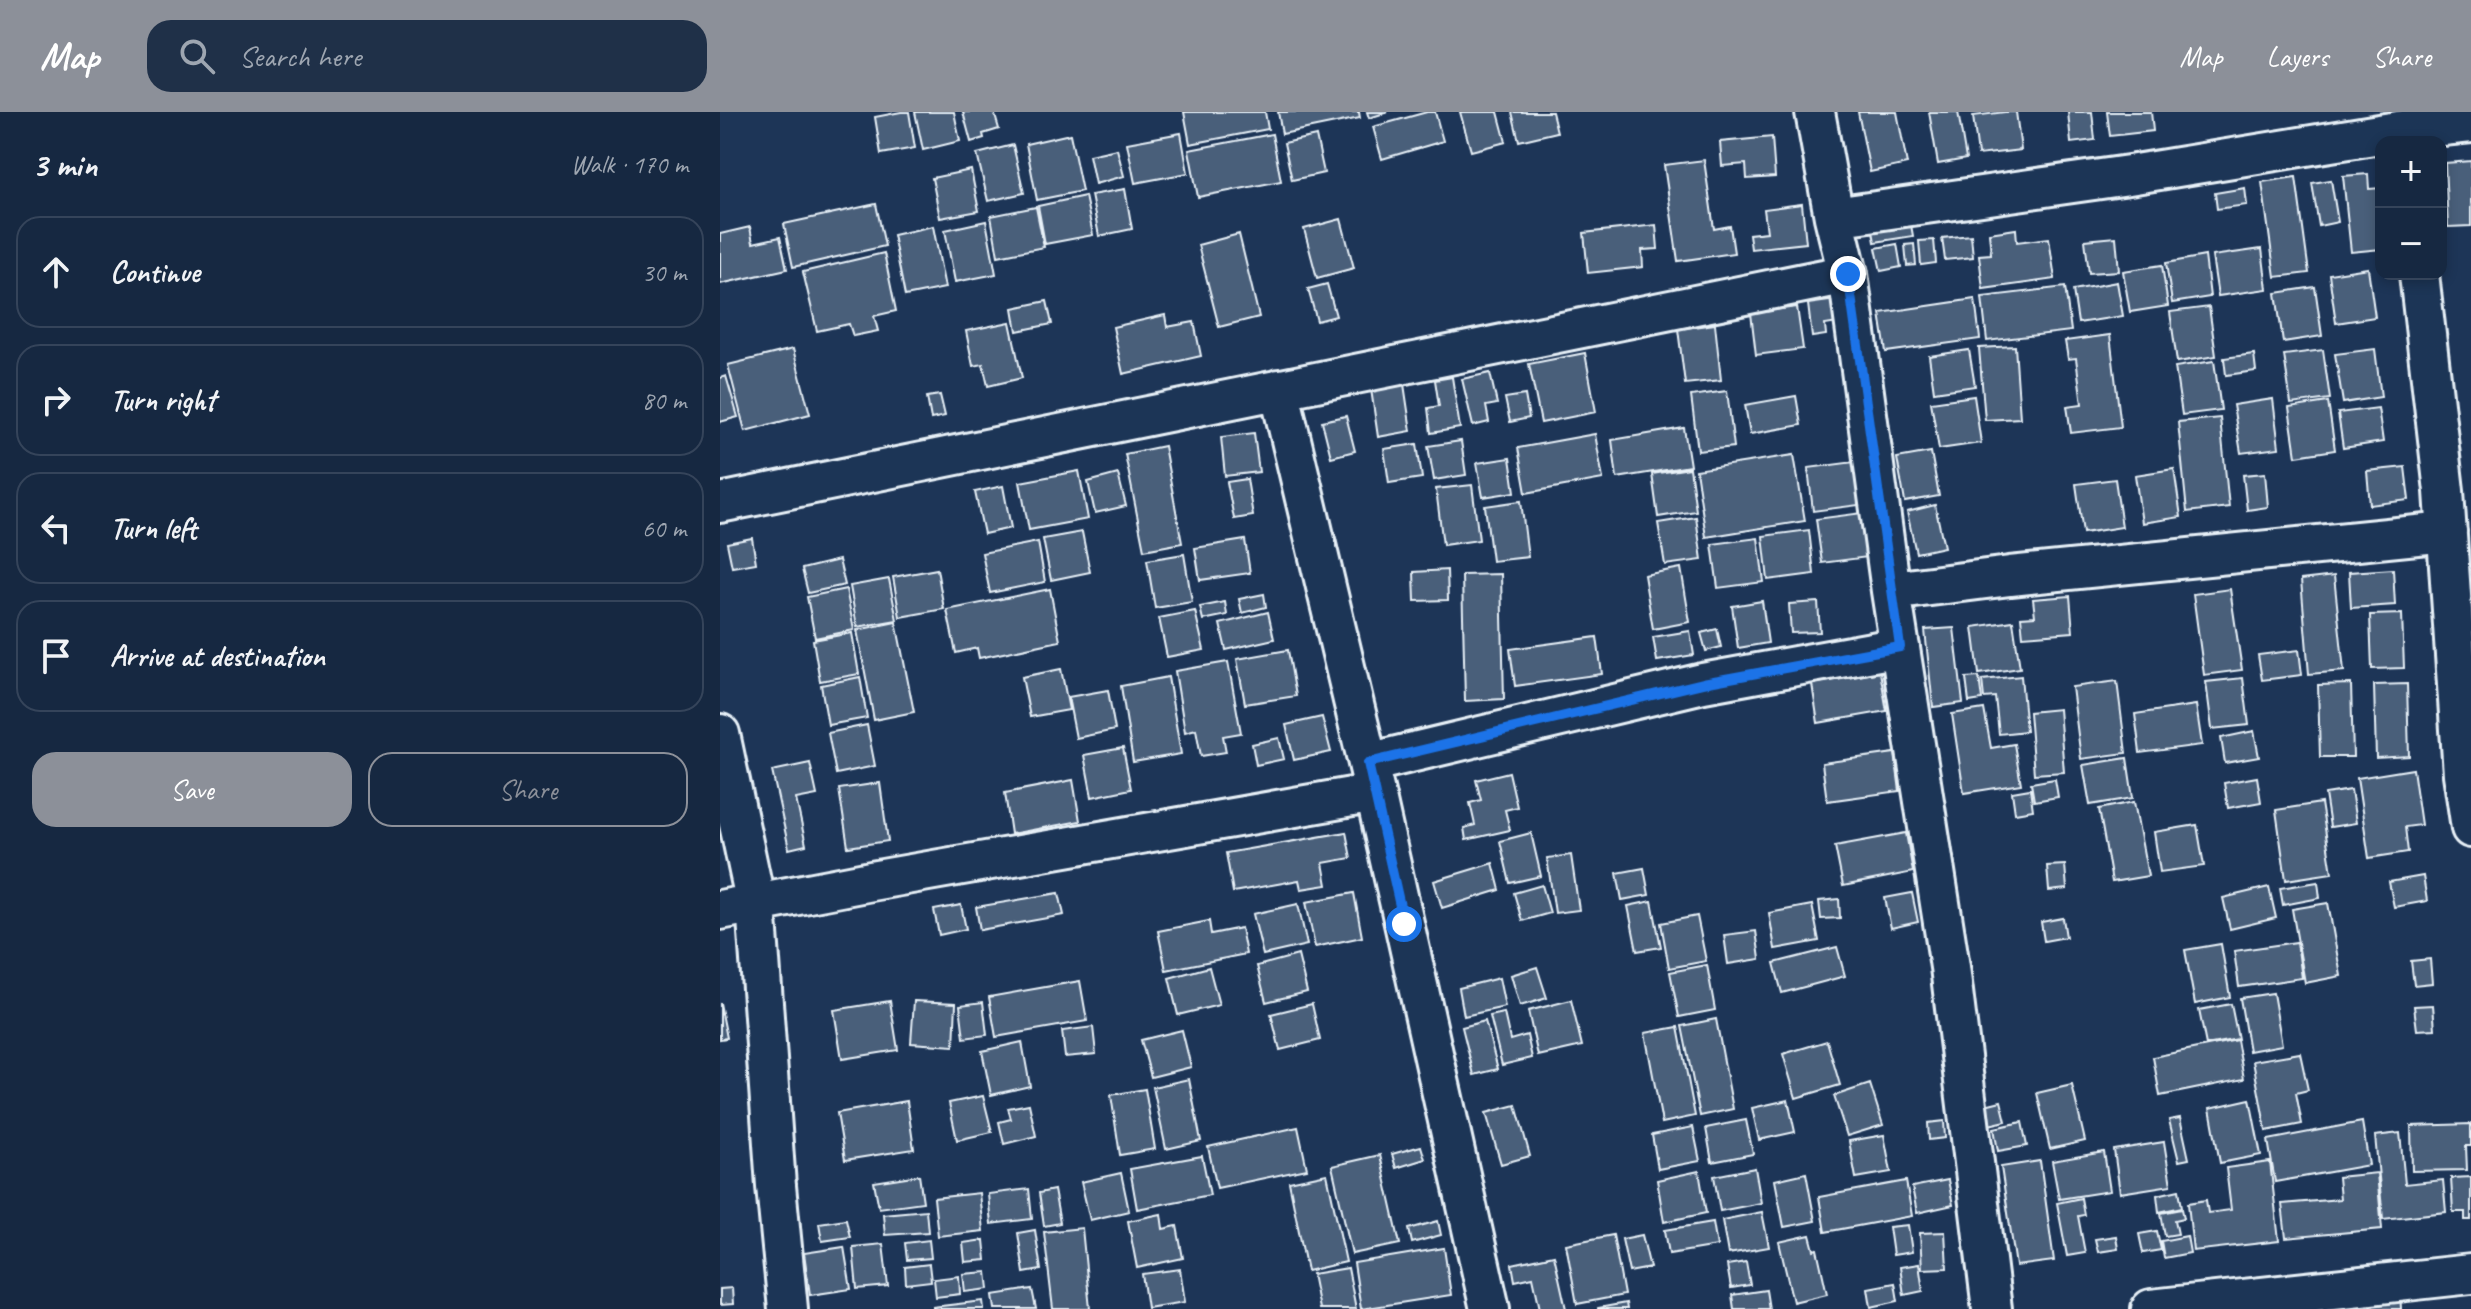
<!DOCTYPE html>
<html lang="en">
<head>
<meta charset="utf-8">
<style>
  :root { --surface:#162841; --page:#1f3048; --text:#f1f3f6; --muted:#9ea6b1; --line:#35445a; --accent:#8c9099 }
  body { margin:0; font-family:Caveat,sans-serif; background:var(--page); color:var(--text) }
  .controls { position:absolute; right:24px; top:24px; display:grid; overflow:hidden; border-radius:16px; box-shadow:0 4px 12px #0003 }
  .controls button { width:72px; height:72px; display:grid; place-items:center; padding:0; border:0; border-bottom:2px solid var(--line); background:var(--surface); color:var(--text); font:40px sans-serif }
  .stop { position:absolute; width:24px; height:24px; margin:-18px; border:6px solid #1a73e8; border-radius:50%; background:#fff }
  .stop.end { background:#1a73e8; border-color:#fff; box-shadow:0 2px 8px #0008 }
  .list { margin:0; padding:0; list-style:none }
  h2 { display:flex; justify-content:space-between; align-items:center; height:104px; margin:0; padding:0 32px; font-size:34px }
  h2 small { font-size:26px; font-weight:400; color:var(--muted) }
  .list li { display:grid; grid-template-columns:52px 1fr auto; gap:24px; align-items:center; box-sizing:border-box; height:112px; margin:0 16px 16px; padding:0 16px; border:2px solid var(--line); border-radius:24px }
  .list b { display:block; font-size:30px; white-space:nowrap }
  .list em { font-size:26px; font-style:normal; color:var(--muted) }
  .actions { display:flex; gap:16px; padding:24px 32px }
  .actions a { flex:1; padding:18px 0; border:2px solid var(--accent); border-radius:24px; text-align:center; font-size:28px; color:var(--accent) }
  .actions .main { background:var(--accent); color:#fff }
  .icon { flex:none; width:44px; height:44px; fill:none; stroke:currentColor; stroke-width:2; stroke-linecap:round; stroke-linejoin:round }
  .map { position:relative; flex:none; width:1751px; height:1197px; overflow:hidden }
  header { display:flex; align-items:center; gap:48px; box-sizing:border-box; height:112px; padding:0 40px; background:var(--accent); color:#fff }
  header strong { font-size:38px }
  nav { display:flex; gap:44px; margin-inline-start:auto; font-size:28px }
  .search { width:560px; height:72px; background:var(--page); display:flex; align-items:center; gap:20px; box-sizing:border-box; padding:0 28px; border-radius:24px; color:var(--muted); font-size:30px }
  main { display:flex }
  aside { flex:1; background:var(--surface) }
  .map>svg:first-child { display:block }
  .building { fill:#495e7a; stroke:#e8f1f8; stroke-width:2 }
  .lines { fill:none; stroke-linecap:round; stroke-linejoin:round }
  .street-casing { stroke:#e8f1f8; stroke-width:44 }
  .street { stroke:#1d3557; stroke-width:38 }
  .route { stroke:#1a73e8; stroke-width:10 }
</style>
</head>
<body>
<header>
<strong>Map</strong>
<div class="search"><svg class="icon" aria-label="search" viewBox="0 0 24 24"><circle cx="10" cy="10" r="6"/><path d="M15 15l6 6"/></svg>Search here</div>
<nav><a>Map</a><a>Layers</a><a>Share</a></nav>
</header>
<main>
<aside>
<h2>3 min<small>Walk · 170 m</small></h2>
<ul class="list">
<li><svg class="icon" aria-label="ahead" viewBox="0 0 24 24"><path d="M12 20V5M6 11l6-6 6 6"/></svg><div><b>Continue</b></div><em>30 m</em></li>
<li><svg class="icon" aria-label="right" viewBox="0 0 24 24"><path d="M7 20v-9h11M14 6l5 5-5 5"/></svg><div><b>Turn right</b></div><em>80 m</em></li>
<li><svg class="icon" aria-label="left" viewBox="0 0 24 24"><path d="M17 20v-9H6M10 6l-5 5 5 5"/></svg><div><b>Turn left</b></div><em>60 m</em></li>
<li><svg class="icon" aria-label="arrive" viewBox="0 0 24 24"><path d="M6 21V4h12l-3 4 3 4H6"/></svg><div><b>Arrive at destination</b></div></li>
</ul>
<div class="actions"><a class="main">Save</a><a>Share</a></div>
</aside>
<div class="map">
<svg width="1751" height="1197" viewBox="0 0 1751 1197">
  <rect width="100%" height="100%" fill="#1d3557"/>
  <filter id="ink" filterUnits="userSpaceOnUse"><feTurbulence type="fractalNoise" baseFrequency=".0125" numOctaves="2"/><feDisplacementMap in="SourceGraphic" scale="16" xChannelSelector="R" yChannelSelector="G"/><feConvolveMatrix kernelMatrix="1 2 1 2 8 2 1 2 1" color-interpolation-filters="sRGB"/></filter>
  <g filter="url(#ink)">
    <path class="building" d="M181,0h8l6,36 -34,6 -6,-37z
      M195,0h39l6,29 -37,9z
      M243,0h31l5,17 -16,5 1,4 -13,4z
      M464,0h81l3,17 -78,15z
      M558,0h81l1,6 -78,16z
      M647,0h21l-19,6z
      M707,0h8l8,29 -61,18 -9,-32z
      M740,0h38l8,30 -35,9z
      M792,0h40l5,20 -38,9z
      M1138,0h39l10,52 -37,8z
      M1209,0h29l8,47 -28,5z
      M1285,0h11l5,38 -43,5 -5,-39z
      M1348,0h24l3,28 -24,3z
      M1387,0h44l2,19 -43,5z
      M461,21l7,40 -53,10 -8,-40z
      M350,22l12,57 -45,9 -11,-56z
      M552,22l9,47 -83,16 -9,-47z
      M596,24l8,37 -32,7 -8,-37z
      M1052,25l3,40 -28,2 -1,-15 -24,2 -2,-24z
      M293,33l11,48 -36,8 -11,-47z
      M397,37l7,27 -29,8 -6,-29z
      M984,48l10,69 16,-3 4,27 -56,8 -14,-96z
      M1751,49v65l-23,1 -3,-64z
      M251,58l8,41 -39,7 -8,-40z
      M1648,62l1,15 12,-1v61l-30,3 -8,-76z
      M1576,65l13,96 -34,4 -13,-95z
      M1611,68l7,42 -19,4 -7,-43z
      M1525,76l2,17 -30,4 -2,-16z
      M405,77l7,40 -33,7 -8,-41z
      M365,84l8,39 -48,9 -7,-38z
      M156,92l9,42 -92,21 -9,-43z
      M1082,92l4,39 -55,6 -2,-15 18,-2 -3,-23z
      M316,95l8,40 -46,9 -7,-40z
      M621,107l13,49 -37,10 -13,-49z
      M266,109l10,53 -41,8 -10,-52z
      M936,113l2,24 -16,1 1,17 -55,6 -4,-40z
      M1191,113l2,11 -38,6 -2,-11z
      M213,114l12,62 -40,8 -12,-61z
      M30,115l3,16 27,-6 7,32 -67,15v-50z
      M1296,117l1,13 32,-4 6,41 -72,10 -4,-34 12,-1 -2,-21z
      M519,122l20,83 -40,10 -21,-82z
      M1251,123l2,22 -28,3 -3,-22z
      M1396,125l3,34 -30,2 -4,-33z
      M1214,128l2,23 -15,2 -2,-24z
      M1177,132l4,23 -20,4 -5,-23z
      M1194,132l2,21 -9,1 -2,-21z
      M1542,137l5,40 -49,7 -6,-40z
      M164,141l12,58 -22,5 4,15 -25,5 -4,-12 -32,7 -14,-59z
      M1485,144l5,41 -38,6 -6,-40z
      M1442,153l6,41 -38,6 -7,-41z
      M1648,156l7,49 -39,6 -7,-49z
      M1397,170l6,34 -45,7 -5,-33z
      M607,172l9,32 -19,5 -9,-32z
      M1345,175l6,44 -84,10 -5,-44z
      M1595,175l7,49 -39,6 -7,-49z
      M1255,187l5,40 -94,13 -6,-39z
      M1116,188l2,23 -13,2 1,10 -14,2 -4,-33z
      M327,189l5,23 -35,7 -4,-23z
      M1077,195l6,42 -47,6 -5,-42z
      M1489,195l7,49 -39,6 -7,-50z
      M445,203l2,12 27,-5 7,34 -78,18 -10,-47z
      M290,210l12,56 -34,8 -5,-22 -10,2 -7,-35z
      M995,212l6,56 -36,4 -7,-55z
      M1390,223l11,92 -50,6 -4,-27 15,-2 -6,-46 -8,1 -3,-18z
      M1295,234l5,72 -35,2 -6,-72z
      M73,237l17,65 -65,17 -17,-66z
      M1655,237l6,48 -38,6 -8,-49z
      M1249,238l6,36 -41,6 -5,-36z
      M1603,238l7,49 -39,5 -7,-49z
      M865,241l11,59 -55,11 -12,-59z
      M1534,242l2,17 -30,4 -2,-17z
      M1494,249l7,49 -39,5 -7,-48z
      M770,261l7,31 -11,2 3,16 -16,4 -11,-47z
      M6,264l12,41 -18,5v-44z
      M732,265l8,51 -29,5 -3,-25 11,-2 -4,-26z
      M684,272l7,47 -33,6 -7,-48z
      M1007,279l7,56 -36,4 -7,-55z
      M220,283l5,21 -14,3 -4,-22z
      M805,283l4,23 -19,4 -5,-24z
      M1076,284l5,29 -51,9 -5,-29z
      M1254,284l7,47 -42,6 -8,-47z
      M1553,287l6,49 -38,5 -8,-48z
      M1608,290l7,48 -39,6 -7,-48z
      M1658,296l5,34 -40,6 -5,-35z
      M626,304l9,35 -24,6 -9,-36z
      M1500,306l9,89 -42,5 -9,-90z
      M964,316l6,38 -73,12 -5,-38z
      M534,321l5,39 -34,4 -4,-39z
      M875,322l8,45 -77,14 -8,-45z
      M741,329l5,34 -32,5 -6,-34z
      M697,332l5,34 -33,5 -5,-34z
      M444,334l18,97 -38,7 -19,-96z
      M1211,340l8,44 -34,6 -8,-44z
      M1074,343l11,66 -99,16 -10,-67z
      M790,346l5,34 -32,5 -6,-34z
      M1134,350l5,43 -46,6 -5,-43z
      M1685,355l4,33 -39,5 -3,-34z
      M970,356l6,43 -38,6 -6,-43z
      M1454,357l7,48 -39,6 -7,-48z
      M359,359l9,48 -59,11 -9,-48z
      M1545,361l3,34 -21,3 -4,-35z
      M398,362l8,32 -31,7 -7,-31z
      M527,367l6,37 -19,3 -7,-37z
      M1395,367l7,48 -39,6 -7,-49z
      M752,373l7,55 -36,5 -7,-56z
      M283,374l8,42 -27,6 -9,-42z
      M801,389l7,56 -36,4 -7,-55z
      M1215,393l9,42 -28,6 -9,-41z
      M1142,401l6,44 -46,6 -6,-44z
      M976,405l6,43 -37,5 -7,-42z
      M1089,418l5,44 -46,6 -5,-44z
      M362,420l8,40 -39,8 -8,-41z
      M32,426l4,25 -24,4 -5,-24z
      M1038,426l6,44 -46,6 -6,-44z
      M525,428l5,33 -50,7 -5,-32z
      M318,430l7,40 -55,11 -8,-40z
      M464,442l8,48 -37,6 -8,-48z
      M119,448l6,25 -37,8 -6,-24z
      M961,456l9,54 -37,7 -9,-54z
      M217,457l7,40 -44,8 -7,-40z
      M1673,457l2,36 -44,3 -2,-36z
      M727,458l1,30 -33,1 -1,-29z
      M781,462l3,125 -39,2 -3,-126z
      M1614,464l10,95 -35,3 -8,-94z
      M169,467l8,41 -40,7 -7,-41z
      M126,477l8,41 -39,8 -8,-41z
      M330,477l10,52 -81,17 -2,-10 -21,5 -9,-43z
      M1510,477l12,81 -38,5 -11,-81z
      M544,482l2,13 -24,6 -3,-14z
      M1350,484l3,36 -50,4 -2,-19 14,-1 -2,-17z
      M1042,489l6,42 -30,5 -6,-42z
      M505,490l2,13 -24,5 -3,-13z
      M1098,490l2,30 -29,1 -2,-29z
      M475,499l9,39 -37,7 -8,-39z
      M548,500l6,27 -48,11 -6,-26z
      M1682,502l2,54 -32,1 -2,-54z
      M1293,509l7,47 -41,6 -6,-47z
      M176,510l18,90 -40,8 -17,-90z
      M1234,516l9,75 -30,4 -8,-77z
      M997,517l4,18 -15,4 -5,-18z
      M970,519l4,24 -37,6 -4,-24z
      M132,521l7,41 -39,7 -7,-41z
      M877,525l5,37 -87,12 -5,-37z
      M568,538l8,46 -51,8 -8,-45z
      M1579,538l3,25 -40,5 -4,-25z
      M508,550l13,71 -18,3 3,16 -25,4 -5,-27 -11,3 -10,-61z
      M341,557l8,41 -39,7 -8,-40z
      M1160,560l7,39 -69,12 -6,-39z
      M1301,564l5,55 -27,3 -4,-37 -11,1 -2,-18z
      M140,565l7,41 -39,7 -7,-40z
      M448,565l13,77 -48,8 -12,-76z
      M1259,565l3,23 -13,2 -3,-24z
      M1523,566l6,47 -37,4 -6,-47z
      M1397,569l9,72 -45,6 -9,-72z
      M1631,572l2,73h-33l-2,-72z
      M1687,572l2,72 -33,2 -2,-73z
      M388,578l7,40 -39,8 -8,-41z
      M1476,593l6,40 -62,8 -5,-39z
      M1264,597l7,39 23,-4 7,40 -57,9 -12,-79z
      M1339,597l5,63 -30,2 -5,-62z
      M602,605l9,35 -37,8 -8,-35z
      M147,613l8,41 -39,8 -8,-41z
      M1534,619l5,26 -34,6 -4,-25z
      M559,626l5,21 -28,6 -4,-21z
      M403,636l8,41 -39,8 -8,-42z
      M1175,641l5,38 -73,10 -5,-38z
      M1407,646l6,40 -43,7 -7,-40z
      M90,651l7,32 -21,4 10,46 -17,4 -17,-78z
      M1693,657l8,56 -16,2 3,25 -39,6 -12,-80z
      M789,660l8,35 -12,3 5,20 -44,10 -2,-12 11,-3 -5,-22 11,-3 -5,-20z
      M1537,665l4,25 -33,6 -4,-25z
      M1335,667l3,18 -24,4 -3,-18z
      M353,668l7,41 -69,13 -6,-41z
      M160,671l8,58 -40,6 -9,-58z
      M1310,677l3,21 -18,3 -3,-21z
      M1631,678l5,33 -26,4 -5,-33z
      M1414,690l14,74 -36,6 -13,-73z
      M1601,691l11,70 -46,7 -10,-70z
      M1477,713l7,41 -44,6 -6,-40z
      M626,720l5,26 -28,5 4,22 -26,4 -2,-9 -66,12 -7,-39z
      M811,721l10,43 -31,7 -10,-42z
      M1186,721l7,39 -70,14 -8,-40z
      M851,743l8,55 -24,3 -8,-55z
      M773,751l7,27 -58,18 -8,-27z
      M1345,753l2,24 -18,2 -2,-25z
      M924,756l5,27 -27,5 -5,-27z
      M1703,764l4,25 -33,6 -5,-25z
      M1598,770l2,16 -37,7 -3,-17z
      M822,773l8,28 -28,8 -8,-28z
      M1549,775l7,31 -46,11 -7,-31z
      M339,781l5,22 -84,15 -4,-23z
      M634,781l8,44 -47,10 -9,-45z
      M1192,781l6,29 -27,6 -6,-30z
      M1119,787l1,19 -19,1 -2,-18z
      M932,789l9,46 -24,4 -9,-45z
      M1608,791l13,73 -36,7 -13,-74z
      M578,792l9,41 -44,10 -10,-41z
      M241,793l5,24 -27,6 -5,-25z
      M1092,793l7,36 -44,8 -6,-36z
      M977,804l9,45 -37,7 -8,-45z
      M1343,806l3,19 -22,4 -3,-19z
      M489,809l2,13 30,-6 5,26 -80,16 -8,-39z
      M1036,819l4,28 -32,5 -4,-29z
      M1577,830l5,36 -63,9 -5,-36z
      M1501,832l9,53 -35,7 -10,-54z
      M1117,835l8,29 -63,17 -8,-30z
      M578,843l9,37 -41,10 -9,-36z
      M1710,847l2,24 -18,2 -3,-24z
      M987,853l8,45 -36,7 -9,-45z
      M489,855l10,38 -41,10 -9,-37z
      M817,855l10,31 -27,8 -9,-31z
      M779,866l6,29 -41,9 -5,-28z
      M360,869l7,40 -91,16 -7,-40z
      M1553,881l9,52 -33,6 -9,-53z
      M851,888l11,46 -44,10 -10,-45z
      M170,889l8,49 -56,9 -8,-49z
      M194,889l42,2 -2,43 -43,-3z
      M263,890l4,33 -23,3 -4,-33z
      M0,891l7,35 -7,1z
      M592,892l8,36 -40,10 -9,-36z
      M1511,892l7,35 -32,6 -7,-35z
      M1713,893l2,24 -18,1 -3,-24z
      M784,901l6,27 17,-5 5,23 -30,7 -12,-49z
      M996,907l17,90 -33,7 -18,-90z
      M765,909l13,48 -24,6 -12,-48z
      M373,915l3,27 -31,3 -3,-26z
      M958,915l17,89 -33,7 -17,-90z
      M462,918l9,37 -40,10 -10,-37z
      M1517,928l7,39 -84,17 -7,-39z
      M1107,929l13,44 -44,13 -13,-44z
      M302,930l8,44 -39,9 -9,-44z
      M1580,941l8,37 -12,3 6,31 -36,7 -13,-70z
      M469,967l12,62 -35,8 -13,-62z
      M1150,972l13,41 -36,11 -13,-40z
      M1352,973l13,56 -35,8 -13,-56z
      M425,977l10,60 -35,6 -9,-60z
      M263,984l9,36 -35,8 -8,-37z
      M1530,987l11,56 -41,8 -10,-55z
      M1068,988l7,32 -36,8 -7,-32z
      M187,989l7,48 -69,11 -8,-47z
      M1281,989l5,20 -17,4 -4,-20z
      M309,992l7,32 -32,8 -5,-22 12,-3 -3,-11z
      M796,993l14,51 -29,8 -15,-51z
      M1460,1006l9,41 -10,2 -10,-41z
      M1026,1008l7,34 -41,8 -6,-34z
      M1224,1009l1,17 -16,2 -1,-17z
      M1302,1010l5,24 -29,5 -4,-23z
      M1642,1010l7,43 -94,17 -7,-42z
      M1751,1012v22h-5l1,24 -55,1 -1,-45z
      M578,1015l9,42 -90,19 -9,-41z
      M973,1015l7,34 -42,8 -6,-34z
      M1680,1021l5,51 38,-4 3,32 -63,7 -8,-83z
      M1164,1023l7,37 -35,6 -7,-37z
      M1444,1030l7,43 -51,8 -6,-43z
      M701,1034l4,13 -29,9 -4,-14z
      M1384,1040l6,39 -51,8 -7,-38z
      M660,1043l20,89 -48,10 -20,-88z
      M482,1044l8,39 -73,14 -7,-40z
      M1320,1049l14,100 -38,5 -15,-99z
      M1550,1050l9,79 -86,10 -5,-48 18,-3 2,13 23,-3 -5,-42z
      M1035,1056l6,35 -41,8 -6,-35z
      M979,1059l7,42 -42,9 -7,-42z
      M401,1061l8,38 -39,9 -9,-38z
      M1086,1061l9,48 -31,6 -9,-47z
      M1657,1061l5,56 -96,9 -4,-34 58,-5 -2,-22z
      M607,1062l19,88 -39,9 -18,-89z
      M199,1063l4,27 -44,6 -5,-26z
      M1751,1065v43h-6v-8h-12l-2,-34z
      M1228,1068l5,25 -36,8 -5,-26z
      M1186,1069l6,35 -87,16 -6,-35z
      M309,1077l3,30 -41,5 -3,-30z
      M334,1078l6,33 -16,3 -5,-33z
      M1459,1078l3,17 -23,5 -2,-17z
      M259,1081l4,38 -45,5 -4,-38z
      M1361,1086l3,17 -6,1 7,37 -18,3 -10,-53z
      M1462,1097l2,9 -9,2 3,14 -13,2 -4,-23z
      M206,1098l2,22 -43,3 -2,-21z
      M1042,1100l7,35 -41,7 -6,-34z
      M441,1102l2,15 14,-3 6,32 -46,10 -9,-47z
      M126,1107l4,18 -28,4 -3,-18z
      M718,1109l3,14 -29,8 -3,-14z
      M993,1110l4,24 -48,8 -4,-24z
      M1188,1113l4,27 -19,3 -4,-28z
      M362,1116l8,81h-37l-9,-77z
      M315,1118l6,40 -17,3 -6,-40z
      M1437,1119l4,19 -18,3 -4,-19z
      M1225,1120l2,36 -25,1 -2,-36z
      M893,1123l11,60 -47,9 -11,-60z
      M922,1123l8,33 -21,4 -7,-33z
      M1090,1123l4,15 3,-1 10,45 -34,8 -14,-60z
      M1396,1124l2,13 -20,3 -3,-13z
      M1467,1124l3,17 -26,5 -3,-17z
      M209,1128l2,18 -24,2 -2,-17z
      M264,1128l2,20 -21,2 -2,-19z
      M163,1132l5,42 -31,3 -4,-42z
      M124,1135l7,42 -41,6 -6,-42z
      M724,1136l7,47 -90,14 -7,-46z
      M834,1143l12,54h-26l-7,-32 -18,4 -3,-17z
      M1026,1150l4,23 -19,3 -4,-23z
      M209,1152l2,17 -25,3 -1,-17z
      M1199,1152l4,27 -19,4 -4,-28z
      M628,1156l8,41h-37l-7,-35z
      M460,1157l5,33 -38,6 -5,-34z
      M267,1160l2,17 -24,3 -2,-18z
      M239,1164l1,18 -24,3 -2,-18z
      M1175,1171l3,18 -27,6 -3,-19z
      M12,1176l1,16 -13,1v-16z
      M312,1177l4,20h-41l-2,-14z
      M1046,1178l3,19h-35l-2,-14z
      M1680,1179l1,18h-41v-3h7v-6z
      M263,1189l1,8h-51v-2z
      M906,1191l1,6h-29v-1z"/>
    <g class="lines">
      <g class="street-casing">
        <path id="street" d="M1095,0l19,105 14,57 43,317 59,376 42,342
          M1114,105l295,-42 275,-45 67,-7
          M1699,162l25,217 19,283 8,54
          M559,277l96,404 115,516
          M0,391l1128,-229
          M1171,479l119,-15 437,-44
          M0,622l36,170 20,282 12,123
          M648,651l335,-80 197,-36
          M0,798l151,-29 504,-88
          M1431,1197l320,-35"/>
      </g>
      <use href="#street" class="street"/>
    </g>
  </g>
  <g class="lines" filter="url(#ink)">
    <path class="route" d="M684,812l-36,-161 335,-80 197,-36 -52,-373"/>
  </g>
</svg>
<div class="controls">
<button>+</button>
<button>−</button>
</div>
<div class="stop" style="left:684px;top:812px"></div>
<div class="stop end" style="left:1128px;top:162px"></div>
</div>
</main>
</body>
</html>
